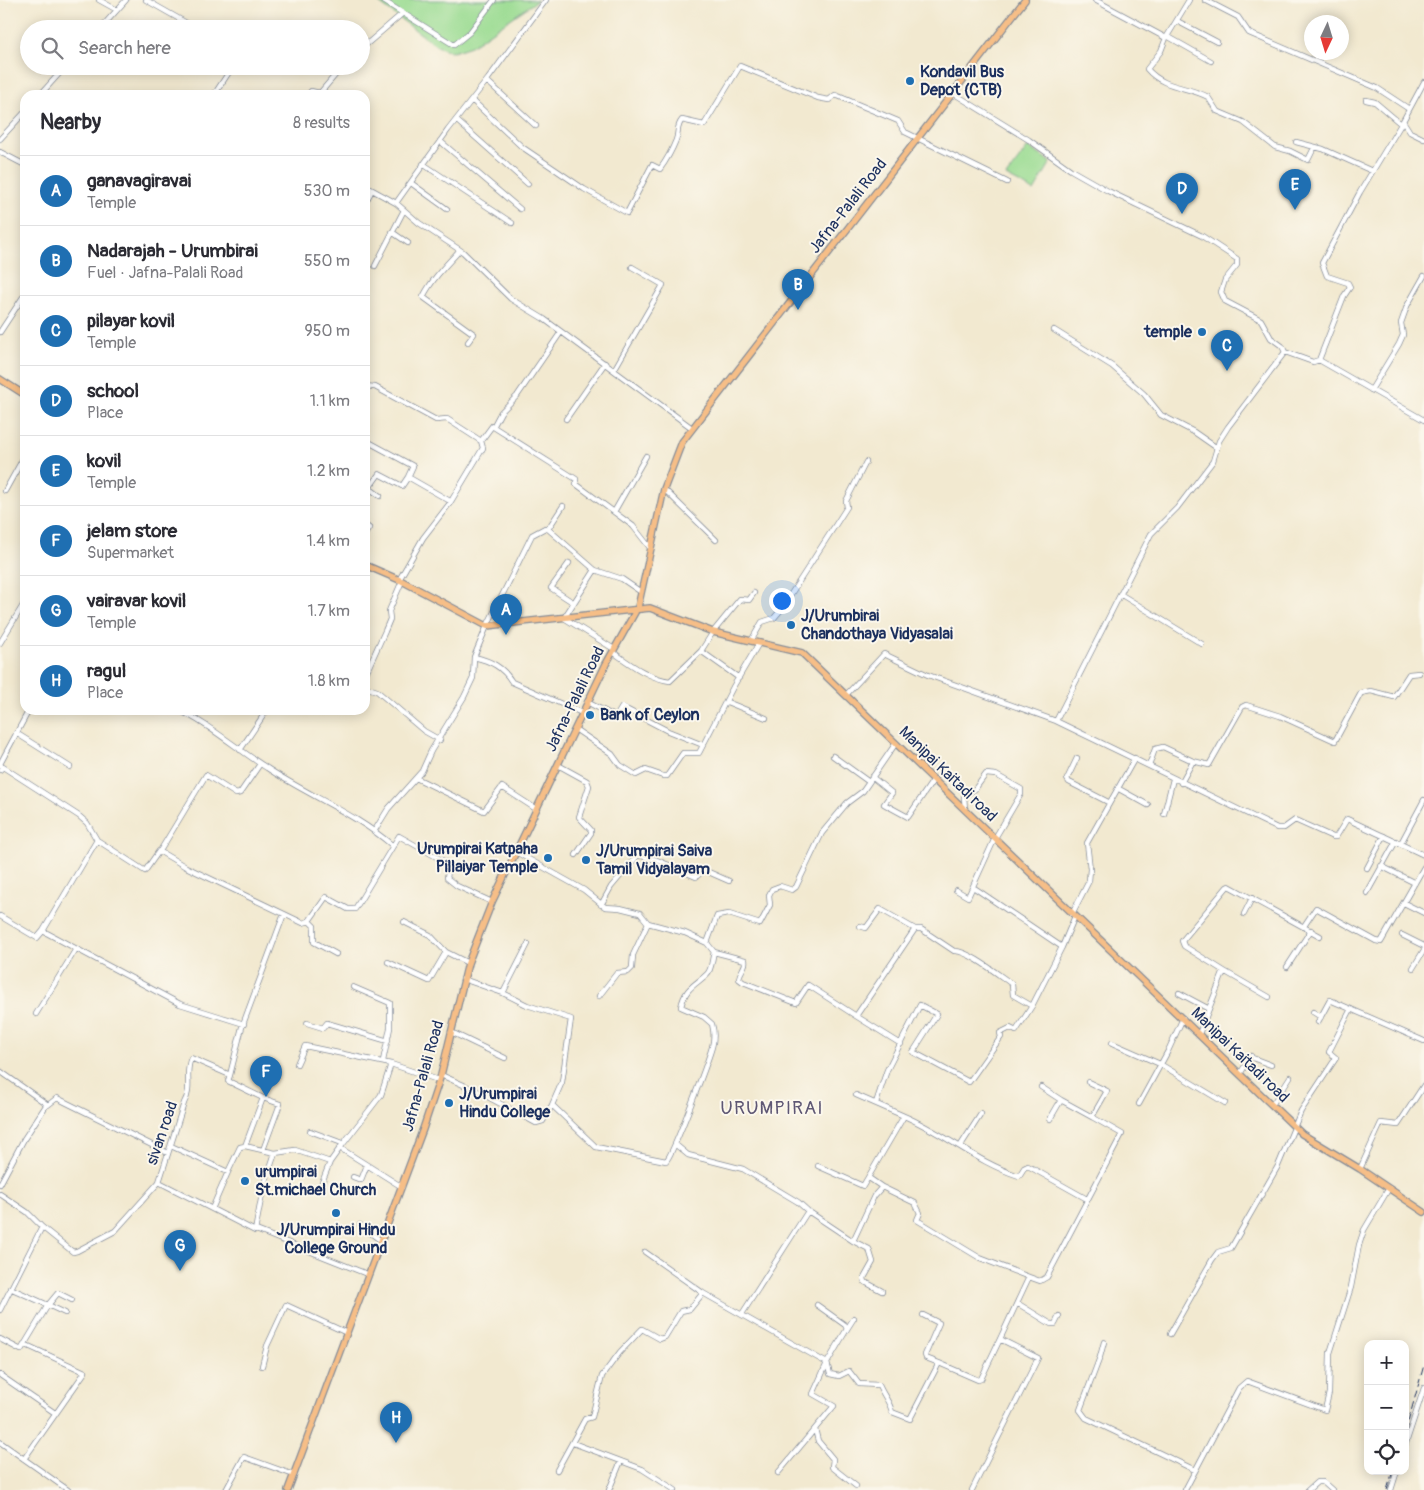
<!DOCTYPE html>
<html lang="en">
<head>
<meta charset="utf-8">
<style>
  :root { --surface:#fff; --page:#f2f2f3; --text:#2b2b33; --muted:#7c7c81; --line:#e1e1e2; --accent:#1f6fb2 }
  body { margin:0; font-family:Pangolin,sans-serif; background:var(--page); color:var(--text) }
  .controls { position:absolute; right:15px; bottom:15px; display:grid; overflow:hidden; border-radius:10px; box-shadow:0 2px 12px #0003 }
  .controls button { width:45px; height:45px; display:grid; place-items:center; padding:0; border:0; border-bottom:1px solid var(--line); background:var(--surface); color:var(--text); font:25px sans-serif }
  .compass { position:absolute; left:1304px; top:15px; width:45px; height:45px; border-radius:50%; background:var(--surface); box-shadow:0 2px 12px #0003; rotate:184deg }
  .you { position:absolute; left:781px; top:600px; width:18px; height:18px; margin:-12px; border:4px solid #fff; border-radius:50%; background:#1a73e8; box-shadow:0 0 0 8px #1a73e833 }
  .badge { display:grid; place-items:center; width:32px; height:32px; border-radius:50%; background:var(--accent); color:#fff; font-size:16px; font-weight:700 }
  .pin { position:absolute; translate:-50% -41px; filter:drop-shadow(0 1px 2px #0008) }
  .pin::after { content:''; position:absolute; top:26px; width:18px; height:15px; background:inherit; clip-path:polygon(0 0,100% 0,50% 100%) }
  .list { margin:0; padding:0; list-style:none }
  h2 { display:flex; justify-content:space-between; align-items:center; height:65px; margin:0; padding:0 20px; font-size:21px }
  h2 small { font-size:16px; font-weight:400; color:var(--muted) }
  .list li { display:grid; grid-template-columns:32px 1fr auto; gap:15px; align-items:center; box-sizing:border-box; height:70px; padding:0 20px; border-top:1px solid var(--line) }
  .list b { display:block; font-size:19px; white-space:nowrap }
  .list p { margin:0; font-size:16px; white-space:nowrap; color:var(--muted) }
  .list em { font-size:16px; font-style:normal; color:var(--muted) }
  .icon { flex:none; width:28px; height:28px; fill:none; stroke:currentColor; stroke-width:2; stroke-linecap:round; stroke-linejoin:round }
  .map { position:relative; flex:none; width:1424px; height:1490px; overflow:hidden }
  .search { position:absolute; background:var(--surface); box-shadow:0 2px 12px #0003; left:20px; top:20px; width:350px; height:55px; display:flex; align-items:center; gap:12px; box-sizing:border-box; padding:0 18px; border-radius:28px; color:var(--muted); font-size:19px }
  .panel { position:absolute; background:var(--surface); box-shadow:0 2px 12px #0003; left:20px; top:90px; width:350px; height:625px; border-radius:15px }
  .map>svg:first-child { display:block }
  .green { fill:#9adb91; stroke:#5a8578 }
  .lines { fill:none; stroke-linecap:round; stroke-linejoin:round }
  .minor-casing { stroke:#868c97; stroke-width:6 }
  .major-casing { stroke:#868c97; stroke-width:8 }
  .minor { stroke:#fff; stroke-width:4.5 }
  .major { stroke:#f6be87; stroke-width:5.5 }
  .rail { stroke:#1b2f5e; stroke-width:1; stroke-dasharray:8 4; stroke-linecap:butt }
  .poi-dot { fill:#1f6fb2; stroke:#fbf7ec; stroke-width:2 }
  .labels { text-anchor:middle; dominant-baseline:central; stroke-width:4; stroke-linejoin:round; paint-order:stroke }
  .poi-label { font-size:16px; font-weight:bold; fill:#1b2f5e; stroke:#fbf7ec; text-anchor:start }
  .street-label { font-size:16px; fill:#1b2f5e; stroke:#fbf7ec }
  .quarter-label { font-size:19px; letter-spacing:1px; fill:#5e5774; stroke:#fbf7ec }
</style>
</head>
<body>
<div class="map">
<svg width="1424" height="1490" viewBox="0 0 1424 1490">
  <rect width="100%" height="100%" fill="#fbf7ec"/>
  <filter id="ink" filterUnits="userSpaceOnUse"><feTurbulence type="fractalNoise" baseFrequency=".02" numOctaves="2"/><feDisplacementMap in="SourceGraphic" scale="10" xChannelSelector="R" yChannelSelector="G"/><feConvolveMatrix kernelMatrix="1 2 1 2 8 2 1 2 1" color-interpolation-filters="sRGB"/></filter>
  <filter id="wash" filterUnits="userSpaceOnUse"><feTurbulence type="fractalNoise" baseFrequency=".0096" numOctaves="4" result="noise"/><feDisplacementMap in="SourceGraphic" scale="20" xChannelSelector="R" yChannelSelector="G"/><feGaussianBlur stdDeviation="1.12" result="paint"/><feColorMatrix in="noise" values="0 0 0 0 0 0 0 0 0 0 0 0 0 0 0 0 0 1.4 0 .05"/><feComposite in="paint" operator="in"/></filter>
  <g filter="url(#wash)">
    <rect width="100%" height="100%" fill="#f2e9d0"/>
    <path class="green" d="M375,0h163l-67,46 -18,6 -16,-6z
      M1028,147l23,15 -17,29 -28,-15z"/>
  </g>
  <g filter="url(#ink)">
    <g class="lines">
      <g class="minor-casing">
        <path id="minor" d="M99,0l18,10
          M146,0l51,29
          M382,0l72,45 16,-13 24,-32
          M1095,0l71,38 23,-38
          M1205,0l33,17 11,16 128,55 32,21
          M1177,21l40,21
          M100,29l26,-29
          M1167,36l44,25
          M1166,38l-5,13 -14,18c17,20 41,17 61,28l9,14 26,11 32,25 15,4 18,9 6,-12
          M361,49l42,-36
          M487,81l49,45
          M1424,82l-21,39 7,11 14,7
          M953,93l76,47 42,30 37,21 94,45 35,23v6l-12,15 -4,12 4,9 36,19 10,18 11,8 3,6 28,10 6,-2 105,60
          M40,95l26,-29
          M214,95l19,-29
          M308,95l3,-4 9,2 23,-27
          M472,100l50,47 62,42 43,24 25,-48 8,4c6,-8 12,-19 16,-29 3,-8 0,-13 6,-20l22,5 36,-59 78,32 11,2 6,-5 3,1 60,25 7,11 102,50
          M1366,100l9,2 26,22
          M456,120l72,64
          M0,139l25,-27
          M440,141l80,68
          M1296,142l27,7 49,22
          M0,152l25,13
          M423,164l89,59
          M411,183l36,26
          M365,186l31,17 23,20 44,29 48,47 33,20 148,109
          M365,203l7,-13
          M396,203l52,-73 40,-51 58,-79
          M392,232l16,11
          M460,250c-14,15 -28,29 -37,47l51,37 -6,8
          M375,266l29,-56
          M1054,330l58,36 32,28 17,21 33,17 23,16
          M0,332l25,-38
          M1319,360l25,-64 6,-9 -2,-4 -21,-7 -5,-13 38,-71 43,-71
          M614,370l49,-85 -31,-18
          M365,386l10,1 61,33 11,-1 34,22
          M1371,390l28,-46 4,-9 -2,-12 6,-17 17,-30
          M566,419l39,-56
          M493,427l8,-15 16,-16 44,-64
          M365,440l48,26 -5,11 42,24
          M664,489l52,51
          M5,491l20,-36
          M380,496l-11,-8 10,-14 23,12 6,-9
          M563,506l-15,23 47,41 27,9 19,13
          M614,512l32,-56
          M365,525l4,3 -4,6
          M569,563l-18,25 23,15
          M595,570l-31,48 50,31
          M399,580l24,-42 27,-35 33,-55 -2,-7 11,-15 84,53v5l57,42 18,23
          M1120,594l82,50
          M487,626l45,-91 13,-7
          M751,641l11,-19 12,-4 6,-7 67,-104 -1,-6 20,-39
          M0,643l25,-41
          M701,651l38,27
          M613,652c17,12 35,26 57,29l31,-30 12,-19 27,-33 9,1 5,-7
          M474,657c17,4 29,10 38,25l70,31
          M365,675l20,-44 5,-12 -1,-8 13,-30
          M365,687l12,4 47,40 16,9
          M846,695l38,-41 44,21 128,46 95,-187 26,-26 36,-47 6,-20 9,-14 57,-75
          M587,702l29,15 6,-10 46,24 35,14
          M727,702l39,16
          M178,710c27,11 63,42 89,58 42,28 88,45 126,78
          M1056,721l221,107h7l11,-8 38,17h3l11,-18 77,36
          M575,729l37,25 8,11 16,10 10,-5 17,6h4l16,-23h16l34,-66 26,-44
          M16,733l54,34
          M240,750l27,-40
          M833,756l36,26
          M1077,758l-10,21 2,3 39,20
          M558,765l29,16 2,5 -10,31 12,13v3l-15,22
          M1149,766l6,-17 8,-2 30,14 16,4 33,-58 4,-2 34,11 55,25 26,-48 10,-2 23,6 15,-23 10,-1
          M2,767l-2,-3 29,-54
          M0,770l3,-3 76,49 8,7 10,17 48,31 14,-20 27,16 117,56 6,-2 17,-24 22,12h7l44,-73 50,28 -2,14 10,8 35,16
          M872,777l20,16 -8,11 24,13 26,-38
          M416,778l68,33 18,-24 34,22
          M1181,783l12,-22
          M1119,789l29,16
          M1164,814l9,-35
          M375,830l13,-21 34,-38 9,-20 33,-54 9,-19 1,-21 13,-31
          M1401,843l23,-43
          M160,851l46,-76 30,19 4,-1 20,-29
          M1381,866l34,17
          M1367,868l17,-32
          M973,887l89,60 13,-31
          M956,890l12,7 27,-59 26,-44v-5l-25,-14 -10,-1 -11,15 -11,7 1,14
          M1367,893l29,-52
          M1404,903l20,10
          M601,905l10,-18 27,-32 19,5 39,17 8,-7 25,11
          M1072,914l17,-33 1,-12 -3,-26 48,-85
          M1244,914l8,-16
          M0,916l37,22 6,-7 137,73 64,20
          M309,921l5,5v16l22,12
          M404,922l26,13 16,17 22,11
          M860,926l6,2 14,-19 35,20
          M1304,926l12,-18 60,33 5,1 43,-75
          M43,931l54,-91
          M1402,935l22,11
          M707,943l10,-27 12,-2 31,10 10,-19 -1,-10 3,-6 8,-3 12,4 4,-3 26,-54 25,-30 16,-12 33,-48
          M714,952l31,8c2,6 -6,12 -6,19l4,3 53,21 12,-18 48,31
          M388,962l41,19 17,-29
          M1287,967l24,-37
          M1413,968l11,-18
          M1224,971l45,26
          M463,979l40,14 24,12 44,14 -9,63 -10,23
          M353,987l37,16v25l-7,33
          M503,993l25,-49
          M1179,993l30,16
          M599,996l18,-23 11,-1 4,-4 1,-13 15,-32
          M1313,1012l8,5
          M36,1014l40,-65
          M1318,1022l12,-22 94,41
          M307,1023l16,5 4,-5 61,18
          M451,1032l54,26
          M1199,1034l25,-63 -40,-25 -2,-5 45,-54 2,-1 91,50
          M1112,1043l48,21 65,39
          M901,1044l-45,-28 59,-87h6l33,22c14,-1 46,25 58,33l1,11 19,11
          M1250,1057l21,8
          M297,1064l8,-18 86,18
          M0,1071l48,34 9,-7 111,55
          M1240,1074l11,-18
          M230,1075l-2,6 35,17 -18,48
          M441,1075l36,16 59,32 7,-2 9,-16 44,42 70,14c7,-6 42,-100 46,-114 2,-7 2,-16 0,-23l-8,-7 -23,-10c4,-20 15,-22 26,-33 5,-4 5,-16 7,-22l-7,-9 -22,-10 -37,-10 -8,-10 -20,-5 -15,-1 -21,-17 -68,-38
          M1041,1087l20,13
          M856,1095l48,21
          M263,1098l17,6 -17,46
          M876,1103l11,-33 33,-65 17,9 -24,38 56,30 32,-45 -1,-4 10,-5 6,3 16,-25 30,-59
          M1139,1104l29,-53 15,-33
          M1272,1105l18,-28
          M1050,1119l11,-19 31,17
          M310,1131l32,12
          M676,1145l12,10 55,14 55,33 10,9 -66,103
          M961,1145l20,-31
          M171,1146l57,26 12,-25 5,-1 30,7 20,-3 35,12 10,-14
          M818,1166l45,20 41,-70c40,17 74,47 115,60l5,-8 4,-2 59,33
          M1360,1169l21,-46 17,2 26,-40
          M228,1172l-16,37 43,22 8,-42 12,-36
          M353,1177l8,3 6,-15
          M869,1178l13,9
          M159,1182l53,27
          M0,1184l24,-45 23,-35
          M321,1185l9,-23
          M402,1187l-62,-39 41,-53 10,-31 47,16
          M0,1194l27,18 15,15
          M808,1211l45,30 21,-45 8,-9 33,16 5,10 -3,7 63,38 49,19
          M360,1225l20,15
          M256,1230l111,44
          M853,1241l16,8 4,13 -9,16 1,4 17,9
          M645,1252l58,41 124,70 3,11 9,2 10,-5 10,13 20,1c4,10 11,17 13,27l18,7 29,-56 -13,-5 -1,-3 14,-32 -16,-8
          M1017,1303l34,21h4l4,-8
          M0,1310l42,-83 31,25 4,-1 38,-20 44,-49 25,-79c9,-15 0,-30 7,-45l39,17 12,-48 42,-113
          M65,1313l-17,-8 10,-12 14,7
          M847,1329l7,-11
          M1170,1334l42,-74 6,-8 13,-4 47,-82 23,-55 35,-53 -7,-6 22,-43
          M0,1339l21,11 27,-45 -38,-17
          M1104,1342l-4,15 -20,53 6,8 109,52
          M939,1363l39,17 3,-1 19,-40
          M262,1366l5,-20 19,-41 61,28
          M0,1375l55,38
          M815,1429l3,12 15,18 -1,8 24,19
          M0,1442l68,48
          M573,1443l69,26 33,21
          M1405,1446l19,-58
          M24,1459l61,-87 -61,-28
          M557,1470l28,-51 7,-2 10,-41 18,-24 22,-23 18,10 5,-2 16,-26 9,-2 13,-16
          M778,1473l56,-67 -21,-12 14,-31 20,-34 -2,-4 -28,-20
          M226,1490l18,-33 50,18
          M609,1490l12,-29
          M972,1490l66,-132 -38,-19 29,-62 11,4 7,-4 75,-143 -30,-17 15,-26 -19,-9
          M1185,1490l54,-102 8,-7 78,29 4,-17 1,-40 21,-66 8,-42 5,-15 25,-42
          M1308,1490l9,-8h6l9,8
          M1391,1490l6,-19"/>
      </g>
      <g class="major-casing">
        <path id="major" d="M0,379l25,16
          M365,565l37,16 85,45 163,-18 63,24 89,21 500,481 58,35 64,43
          M288,1490l135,-361 18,-54 27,-112 24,-61 114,-238 32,-57 26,-118 18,-47 343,-442"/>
      </g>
      <use href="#minor" class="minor"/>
      <use href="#major" class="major"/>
      <path class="rail" d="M1405,1433l19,-68
        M1387,1490l6,-19"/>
    </g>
  </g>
  <g class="poi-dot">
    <circle cx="910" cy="81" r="5"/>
    <circle cx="1202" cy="332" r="5"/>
    <circle cx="791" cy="625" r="5"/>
    <circle cx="590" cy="715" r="5"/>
    <circle cx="548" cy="858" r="5"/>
    <circle cx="586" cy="860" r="5"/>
    <circle cx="449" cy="1103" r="5"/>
    <circle cx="245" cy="1181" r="5"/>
    <circle cx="336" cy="1213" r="5"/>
  </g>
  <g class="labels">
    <g class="poi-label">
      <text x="920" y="72">Kondavil Bus<tspan x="920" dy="18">Depot (CTB)</tspan></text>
      <text x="1192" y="332" text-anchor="end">temple</text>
      <text x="801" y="616">J/Urumbirai<tspan x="801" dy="18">Chandothaya Vidyasalai</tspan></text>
      <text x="600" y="715">Bank of Ceylon</text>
      <text x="538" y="849" text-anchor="end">Urumpirai Katpaha<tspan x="538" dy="18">Pillaiyar Temple</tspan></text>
      <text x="596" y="851">J/Urumpirai Saiva<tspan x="596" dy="18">Tamil Vidyalayam</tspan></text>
      <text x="459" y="1094">J/Urumpirai<tspan x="459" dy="18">Hindu College</tspan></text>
      <text x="255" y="1172">urumpirai<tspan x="255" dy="18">St.michael Church</tspan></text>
      <text x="336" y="1230" text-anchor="middle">J/Urumpirai Hindu<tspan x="336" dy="18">College Ground</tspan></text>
    </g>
    <g class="street-label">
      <text transform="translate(848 206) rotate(-52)">Jafna-Palali Road</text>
      <text transform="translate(575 699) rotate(-64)">Jafna-Palali Road</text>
      <text transform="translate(948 774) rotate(44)">Manipai Kaitadi road</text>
      <text transform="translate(1240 1055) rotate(44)">Manipai Kaitadi road</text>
      <text transform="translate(423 1076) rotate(-74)">Jafna-Palali Road</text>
      <text transform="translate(162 1133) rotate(-71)">sivan road</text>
    </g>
    <g class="quarter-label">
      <text x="772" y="1108">URUMPIRAI</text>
    </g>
  </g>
</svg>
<div class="controls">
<button>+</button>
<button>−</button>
<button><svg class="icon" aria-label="locate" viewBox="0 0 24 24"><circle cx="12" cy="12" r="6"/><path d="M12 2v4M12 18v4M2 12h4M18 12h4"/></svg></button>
</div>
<svg class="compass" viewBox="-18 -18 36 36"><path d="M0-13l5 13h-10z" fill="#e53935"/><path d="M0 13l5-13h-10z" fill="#7c7c81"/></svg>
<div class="you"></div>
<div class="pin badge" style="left:506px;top:635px">A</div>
<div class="pin badge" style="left:798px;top:310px">B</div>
<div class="pin badge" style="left:1227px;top:371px">C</div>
<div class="pin badge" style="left:1182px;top:214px">D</div>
<div class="pin badge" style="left:1295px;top:210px">E</div>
<div class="pin badge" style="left:266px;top:1097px">F</div>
<div class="pin badge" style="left:180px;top:1271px">G</div>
<div class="pin badge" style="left:396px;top:1443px">H</div>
<div class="search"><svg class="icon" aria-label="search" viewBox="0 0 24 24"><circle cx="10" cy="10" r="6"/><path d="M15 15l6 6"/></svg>Search here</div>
<section class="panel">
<h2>Nearby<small>8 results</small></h2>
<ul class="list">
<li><span class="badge">A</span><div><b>ganavagiravai</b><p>Temple</p></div><em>530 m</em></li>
<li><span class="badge">B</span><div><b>Nadarajah - Urumbirai</b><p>Fuel · Jafna-Palali Road</p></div><em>550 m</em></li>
<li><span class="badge">C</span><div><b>pilayar kovil</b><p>Temple</p></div><em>950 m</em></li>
<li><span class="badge">D</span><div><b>school</b><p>Place</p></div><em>1.1 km</em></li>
<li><span class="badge">E</span><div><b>kovil</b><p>Temple</p></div><em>1.2 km</em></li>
<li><span class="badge">F</span><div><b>jelam store</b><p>Supermarket</p></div><em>1.4 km</em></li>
<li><span class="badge">G</span><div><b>vairavar kovil</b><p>Temple</p></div><em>1.7 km</em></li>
<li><span class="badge">H</span><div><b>ragul</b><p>Place</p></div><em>1.8 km</em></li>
</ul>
</section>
</div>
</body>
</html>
